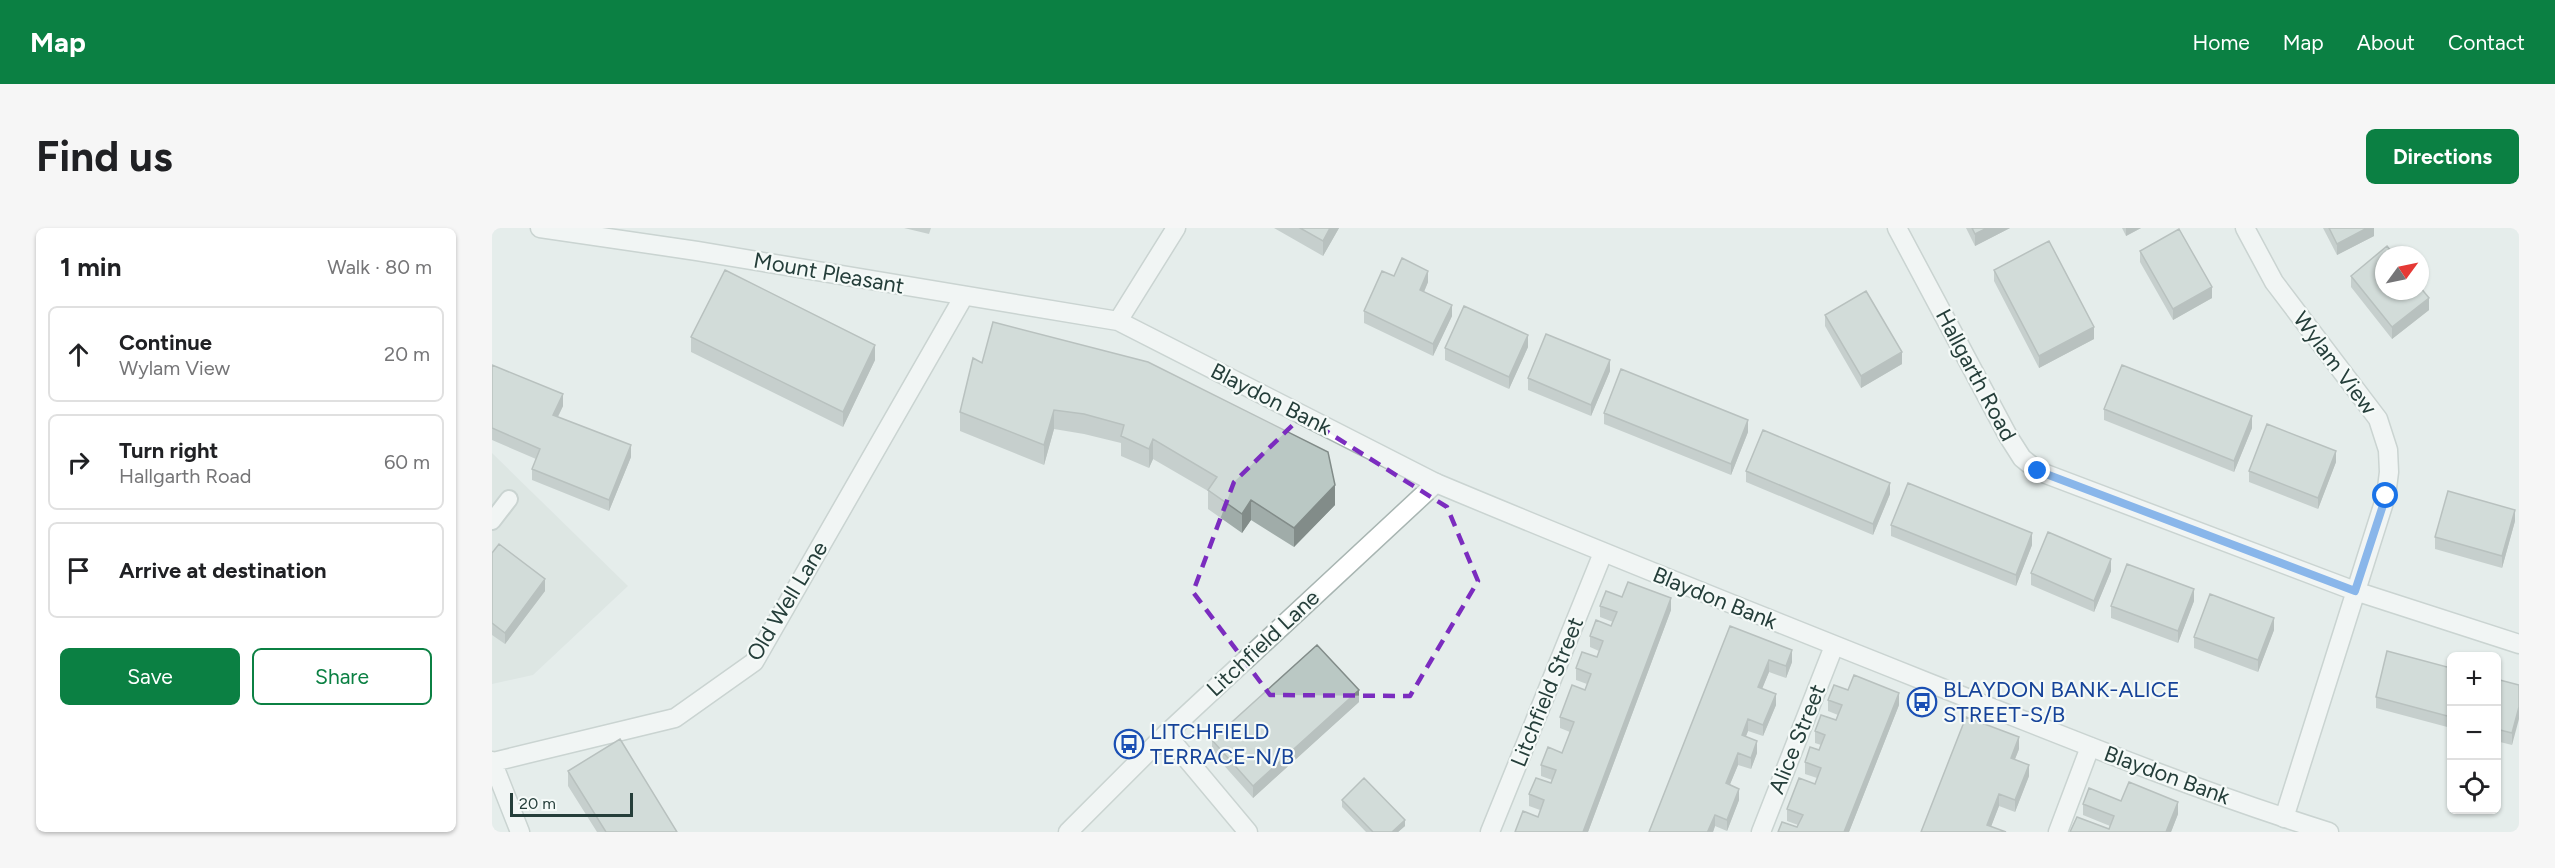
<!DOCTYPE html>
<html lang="en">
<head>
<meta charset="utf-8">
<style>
  :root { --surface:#fff; --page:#f6f6f6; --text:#202124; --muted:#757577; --line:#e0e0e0; --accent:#0b8043 }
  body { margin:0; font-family:Figtree,sans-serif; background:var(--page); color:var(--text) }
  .controls { position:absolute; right:18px; bottom:18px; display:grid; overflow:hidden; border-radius:9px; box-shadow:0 2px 4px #0004 }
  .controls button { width:54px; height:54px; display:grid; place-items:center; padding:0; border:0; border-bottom:2px solid var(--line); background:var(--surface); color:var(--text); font:30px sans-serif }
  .compass { position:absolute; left:1883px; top:18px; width:54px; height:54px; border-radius:50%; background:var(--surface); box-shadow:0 2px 4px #0004; rotate:57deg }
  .scale { position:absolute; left:18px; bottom:15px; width:123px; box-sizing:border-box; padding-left:6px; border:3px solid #253e3a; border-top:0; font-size:16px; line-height:21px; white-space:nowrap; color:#253e3a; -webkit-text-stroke:4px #f5faf8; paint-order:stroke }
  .stop { position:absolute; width:18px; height:18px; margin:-14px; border:4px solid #1a73e8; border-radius:50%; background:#fff }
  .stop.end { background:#1a73e8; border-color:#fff; box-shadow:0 2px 6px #0008 }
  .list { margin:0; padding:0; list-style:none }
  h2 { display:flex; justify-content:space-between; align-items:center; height:78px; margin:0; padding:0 24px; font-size:26px }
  h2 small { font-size:20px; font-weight:400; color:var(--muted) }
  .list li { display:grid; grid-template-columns:39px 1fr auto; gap:18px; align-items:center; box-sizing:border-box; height:96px; margin:0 12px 12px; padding:0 12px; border:2px solid var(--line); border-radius:9px }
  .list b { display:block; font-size:22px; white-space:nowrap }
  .list p { margin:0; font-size:20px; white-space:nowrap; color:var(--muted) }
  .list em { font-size:20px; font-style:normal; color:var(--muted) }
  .actions { display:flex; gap:12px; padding:18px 24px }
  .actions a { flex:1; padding:14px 0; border:2px solid var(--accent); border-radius:9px; text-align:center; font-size:21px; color:var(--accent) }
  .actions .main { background:var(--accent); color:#fff }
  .icon { flex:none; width:33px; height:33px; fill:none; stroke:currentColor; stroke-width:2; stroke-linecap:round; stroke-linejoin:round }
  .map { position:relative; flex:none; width:2027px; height:604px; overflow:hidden; border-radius:9px }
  header { display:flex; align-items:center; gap:36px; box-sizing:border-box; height:84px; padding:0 30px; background:var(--accent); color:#fff }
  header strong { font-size:28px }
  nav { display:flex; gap:33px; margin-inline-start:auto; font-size:21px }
  .intro { display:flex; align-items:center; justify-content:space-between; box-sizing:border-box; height:144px; padding:0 36px }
  h1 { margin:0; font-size:42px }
  .button { padding:15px 27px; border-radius:9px; background:var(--accent); color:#fff; font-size:21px; font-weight:700 }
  main { display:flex; gap:36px; padding:0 36px }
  aside { flex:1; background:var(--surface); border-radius:9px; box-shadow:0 2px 4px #0004 }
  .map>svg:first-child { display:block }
  .built { fill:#d3ddda }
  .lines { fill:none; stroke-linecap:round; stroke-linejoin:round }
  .service-casing { stroke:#a8b5b2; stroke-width:20 }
  .minor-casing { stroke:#a8b5b2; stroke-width:21 }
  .tertiary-casing { stroke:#a8b5b2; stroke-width:21 }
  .service { stroke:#fff; stroke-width:16 }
  .minor { stroke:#fff; stroke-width:18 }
  .tertiary { stroke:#fff; stroke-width:18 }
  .wall { fill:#a0aca9 }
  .shaded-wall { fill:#828c89 }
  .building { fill:#bac8c4; stroke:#828c89; stroke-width:1.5 }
  .route { stroke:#1a73e8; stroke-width:8 }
  .marked { fill:none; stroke:#7b2cbf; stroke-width:4.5; stroke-dasharray:12 8; stroke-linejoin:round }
  .labels { text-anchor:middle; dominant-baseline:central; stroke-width:4.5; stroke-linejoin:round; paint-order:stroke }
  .street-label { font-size:22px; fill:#253e3a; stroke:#f5faf8 }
  .transit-label { font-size:22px; fill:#164399; stroke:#f5faf8; text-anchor:start }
</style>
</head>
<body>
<header>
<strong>Map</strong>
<nav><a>Home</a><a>Map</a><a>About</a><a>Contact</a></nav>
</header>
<div class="intro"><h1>Find us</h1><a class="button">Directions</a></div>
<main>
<aside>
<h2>1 min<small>Walk · 80 m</small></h2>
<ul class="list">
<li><svg class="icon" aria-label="ahead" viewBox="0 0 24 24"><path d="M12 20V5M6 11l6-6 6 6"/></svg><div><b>Continue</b><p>Wylam View</p></div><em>20 m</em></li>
<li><svg class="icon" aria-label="right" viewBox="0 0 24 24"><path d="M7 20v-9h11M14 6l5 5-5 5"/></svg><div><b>Turn right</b><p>Hallgarth Road</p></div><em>60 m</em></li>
<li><svg class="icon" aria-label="arrive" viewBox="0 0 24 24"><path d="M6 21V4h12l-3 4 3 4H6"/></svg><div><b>Arrive at destination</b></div></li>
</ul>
<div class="actions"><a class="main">Save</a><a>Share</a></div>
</aside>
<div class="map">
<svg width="2027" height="604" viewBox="0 0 2027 604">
  <rect width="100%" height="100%" fill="#e5edeb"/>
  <path class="built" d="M0,225l136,133 -95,89 -41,9z"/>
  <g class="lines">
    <g class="service-casing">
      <path id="service" d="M0,293l17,-22"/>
    </g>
    <g class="minor-casing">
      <path id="minor" d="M48,0l157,23 421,70 318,162
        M1405,0l111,208 14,22 16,13 317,120 164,53
        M1753,0l29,54 104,137 10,31 1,22 -3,24 -102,322
        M626,93l58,-93
        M674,506l82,98
        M0,533l28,71
        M1,534l182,-44 79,-56 210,-366
        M998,604l113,-279
        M1269,604l73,-186
        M1566,604l32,-85"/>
    </g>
    <g class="tertiary-casing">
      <path id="tertiary" d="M576,604l98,-98 270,-251c165,69 330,135 496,201 131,52 262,106 397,148"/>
    </g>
    <use href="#service" class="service"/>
    <use href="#minor" class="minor"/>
    <use href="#tertiary" class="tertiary"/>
  </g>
  <path class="wall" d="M412,0h27l-2,6z
    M782,0h65l-16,28z
    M1474,0h44l-35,18z
    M1630,0h19l-15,8z
    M1831,0h51v8l-37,19z
    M1648,23l72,47 -39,22 -33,-58z
    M1502,42l100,69 -55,29 -45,-87z
    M902,48l34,6 -4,10 28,24 -19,40 -69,-33v-12z
    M1859,48l78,34 -37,29 -41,-52z
    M1333,87l77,49 -41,24 -36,-62z
    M199,109l184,23 -32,67 -152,-75z
    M1036,119l-19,42 -64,-29v-12z
    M490,135l353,142 -41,42 -43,-27 -9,13 -34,-24v-18l-55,-32 -4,9 -28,-12v-13l-37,-9 -30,-5 -10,36 -84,-34v-19z
    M0,137l71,41 -5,11 73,40 -22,54 -77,-31v-11l4,-10 -44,-19z
    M1118,143l-19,45 -63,-26v-12z
    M1612,181l148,19 -18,44 -130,-52z
    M1112,185l144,19 -17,43 -127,-51z
    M1844,234l-18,47 -69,-27v-11z
    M1254,243l144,23 -17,41 -127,-53z
    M2023,293l-13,47 -67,-19v-12z
    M1399,297l141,20 -16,41 -125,-50z
    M0,325l53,38 -40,53 -13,-9z
    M1619,343l-17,41 -63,-27v-12z
    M1130,369l49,13 -83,222h-73l23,-15 2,-7 -11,-4v-12l22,-11 1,-3 -11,-4v-11l21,-12 8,-21 -10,-4v-11l25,-27 2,-6 -11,-4v-12l21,-11 2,-6 -9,-4v-11l21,-10 2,-4 -13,-5v-11z
    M1702,373l-16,42 -67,-25v-12z
    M1238,398l62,36 -6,16 -17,-6 -7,16 14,17 -13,31 -15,-5 -2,5 11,17 -6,16 -13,-4 -8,19 9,16 -12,31 -12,-5 -2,6h-64z
    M1782,402l-16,42 -64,-24v-11z
    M1959,440v60l-75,-20v-11z
    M2004,451l23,6 -7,60 -16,-4z
    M1356,462l51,15 -50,127h-71l19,-5 1,-2 -11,-4v-12l28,-25 2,-6 -12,-4v-12l14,-12 2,-5 -6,-2v-12l21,-11 2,-5 -10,-4v-11z
    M867,474l-106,96 -41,-46v-12z
    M1527,521l-4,10 14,17 -14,36 -16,-6 -8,20 -70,6z
    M76,543l109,61h-80l-29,-46z
    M850,572l63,26 -7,6h-32l-24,-25z
    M1629,573l57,13 -7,18h-101l39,-3 1,-3 -27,-11v-11z"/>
  <path class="shaded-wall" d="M838,0h9l-16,28v-15z
    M1495,0h23l-35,18v-12z
    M1634,0h15l-15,8z
    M1875,0h7v8l-37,19v-11z
    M936,43v11l-8,19v-11z
    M1720,59v11l-39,22v-11z
    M1937,70v12l-37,29v-12z
    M960,77v11l-19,40v-12z
    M1602,99v12l-55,29v-12z
    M1036,107v12l-19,42v-12z
    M383,117v15l-32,67v-15z
    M1410,124v12l-41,24v-12z
    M1118,132v11l-19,45v-11z
    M71,166v12l-10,20v-11z
    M562,182v19l-10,36v-20z
    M1760,188v12l-18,44v-11z
    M1256,192v12l-17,43v-11z
    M661,211v20l-4,9v-19z
    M139,217v12l-22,54v-11z
    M1844,223v11l-18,47v-11z
    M1398,255v11l-17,41v-11z
    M843,257v20l-41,42v-19z
    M759,272v20l-9,13v-19z
    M2023,282v11l-13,47v-12z
    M1540,305v12l-16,41v-11z
    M1619,331v12l-17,41v-11z
    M53,351v12l-40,53v-11z
    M1702,361v12l-16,42v-12z
    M1179,370v12l-83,222h-5z
    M1782,390v12l-16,42v-12z
    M1300,422v12l-6,16v-12z
    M1277,432v12l-11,27v-12z
    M867,462v12l-106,96v-12z
    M1407,465v12l-50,127h-5z
    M1284,466v11l-13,31v-11z
    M2027,479v12l-7,26v-12z
    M1256,491v12l-6,15v-11z
    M1527,509v12l-8,20v-11z
    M1265,513v12l-6,16v-11z
    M1246,525v12l-12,29v-11z
    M1537,537v11l-14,36v-12z
    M1247,561v11l-12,31v-11z
    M1507,566v12l-10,26 -2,-7z
    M1686,574v12l-7,18h-5z
    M1223,587v11l-2,6h-5z
    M913,592v6l-7,6h-6z"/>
  <path class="building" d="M808,0h30l-7,13z
    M1480,0h15l-12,6z
    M1837,0h38l-30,16z
    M1687,1l33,58 -39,22 -33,-58z
    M1557,13l45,86 -55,29 -45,-86z
    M1895,18l7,9h-10v36h36v-4l9,11 -37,29 -41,-51z
    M910,30l26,13 -8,19 32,15 -19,39 -69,-33 18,-40 12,5z
    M233,42l150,75 -32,67 -152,-75z
    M1374,63l36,61 -41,24 -36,-61z
    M972,78l64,29 -19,42 -64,-29z
    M501,94l155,40 180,90 7,33 -41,43 -43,-28 -9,14 -34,-24 9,-13 -64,-38 -4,10 -28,-13 3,-11 -40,-11 -30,-4 -10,35 -84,-33 13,-54 9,5z
    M1054,106l64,26 -19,45 -63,-27z
    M0,137l71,29 -10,21 78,30 -22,55 -77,-31 8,-20 -48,-21z
    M1630,137l130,51 -18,45 -130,-52z
    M1129,141l127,51 -17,44 -127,-51z
    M1775,196l69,27 -18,47 -69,-27z
    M1271,202l127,53 -17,41 -127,-53z
    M1416,255l124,50 -16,42 -125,-50z
    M1956,263l67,19 -13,46 -67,-19z
    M1556,304l63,27 -17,42 -63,-28z
    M7,316l46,35 -40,54 -13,-10v-70z
    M1635,336l67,25 -16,42 -67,-25z
    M1136,354l43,16 -88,234h-68l8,-21 15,6 6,-17 -15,-6 7,-16 15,5 5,-13 -15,-5 7,-18 14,6 12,-31 -14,-5 12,-32 13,5 6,-16 -15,-6 6,-16 15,5 6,-16 -13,-5 6,-16 15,6 6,-14 -17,-6 6,-15 16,6z
    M1718,366l64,24 -16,42 -64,-23z
    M1238,398l62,24 -6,16 -17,-6 -11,27 18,7 -13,31 -15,-6 -6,16 15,6 -6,17 -13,-5 -12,30 13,6 -12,31 -12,-5 -7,16 2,1h-61z
    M825,417l42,45 -106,96 -41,-46z
    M1895,423l64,17v49l-75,-20z
    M1362,447l45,18 -55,139h-66l4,-10 15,5 6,-12 -16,-6 12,-31 16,6 6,-16 -16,-6 5,-15 9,3 6,-15 -10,-4 6,-16 15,5 6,-15 -14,-5 6,-15 14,5z
    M2004,451l23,6v22l-7,26 -16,-4z
    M1474,489l53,20 -8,21 18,7 -14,35 -16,-6 -12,31 19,7h-85z
    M128,511l57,93h-71l-38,-61z
    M872,550l41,42 -13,12h-19l-31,-32z
    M1637,554l49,20 -12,30h-96l7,-15 32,12 5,-13 -31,-12 6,-16 32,13z"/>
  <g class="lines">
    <path class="route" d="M1546,243l317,120 31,-95"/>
  </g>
  <path d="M0 0H2027V604H0ZM810,188l145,91 31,74 -68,115 -140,-1 -77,-103 41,-110z" fill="#e5edeb" fill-opacity=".55" fill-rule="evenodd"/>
  <path class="marked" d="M810,188l145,91 31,74 -68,115 -140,-1 -77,-103 41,-110z"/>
  <defs>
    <g id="bus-ring" transform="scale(1.5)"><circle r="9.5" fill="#f5faf8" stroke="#1a4fb4" stroke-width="1.5"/><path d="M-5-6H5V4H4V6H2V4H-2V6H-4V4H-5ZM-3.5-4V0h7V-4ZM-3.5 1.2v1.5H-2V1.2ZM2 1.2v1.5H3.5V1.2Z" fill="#1a4fb4"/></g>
  </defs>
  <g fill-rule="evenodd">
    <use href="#bus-ring" x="1430" y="474"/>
    <use href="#bus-ring" x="637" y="516"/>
  </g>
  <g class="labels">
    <g class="street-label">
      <text transform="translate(337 45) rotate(10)">Mount Pleasant</text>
      <text transform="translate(1843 135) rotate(53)">Wylam View</text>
      <text transform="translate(1484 147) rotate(62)">Hallgarth Road</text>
      <text transform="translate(779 171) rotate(27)">Blaydon Bank</text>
      <text transform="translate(1223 370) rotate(22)">Blaydon Bank</text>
      <text transform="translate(295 373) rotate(-59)">Old Well Lane</text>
      <text transform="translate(771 415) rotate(-43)">Litchfield Lane</text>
      <text transform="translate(1055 464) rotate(-68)">Litchfield Street</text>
      <text transform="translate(1305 511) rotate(-68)">Alice Street</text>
      <text transform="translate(1675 547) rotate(20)">Blaydon Bank</text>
    </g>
    <g class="transit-label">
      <text x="1451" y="461">BLAYDON BANK-ALICE<tspan x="1451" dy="25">STREET-S/B</tspan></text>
      <text x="658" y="503">LITCHFIELD<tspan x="658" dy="25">TERRACE-N/B</tspan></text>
    </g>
  </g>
</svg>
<div class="controls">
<button>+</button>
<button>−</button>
<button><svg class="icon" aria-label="locate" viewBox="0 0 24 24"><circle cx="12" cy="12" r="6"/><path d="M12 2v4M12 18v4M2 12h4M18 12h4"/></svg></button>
</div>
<svg class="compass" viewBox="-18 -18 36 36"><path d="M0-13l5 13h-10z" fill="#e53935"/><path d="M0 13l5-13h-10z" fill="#757577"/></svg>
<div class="scale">20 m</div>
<div class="stop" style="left:1894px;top:268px"></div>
<div class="stop end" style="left:1546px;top:243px"></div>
</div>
</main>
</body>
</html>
